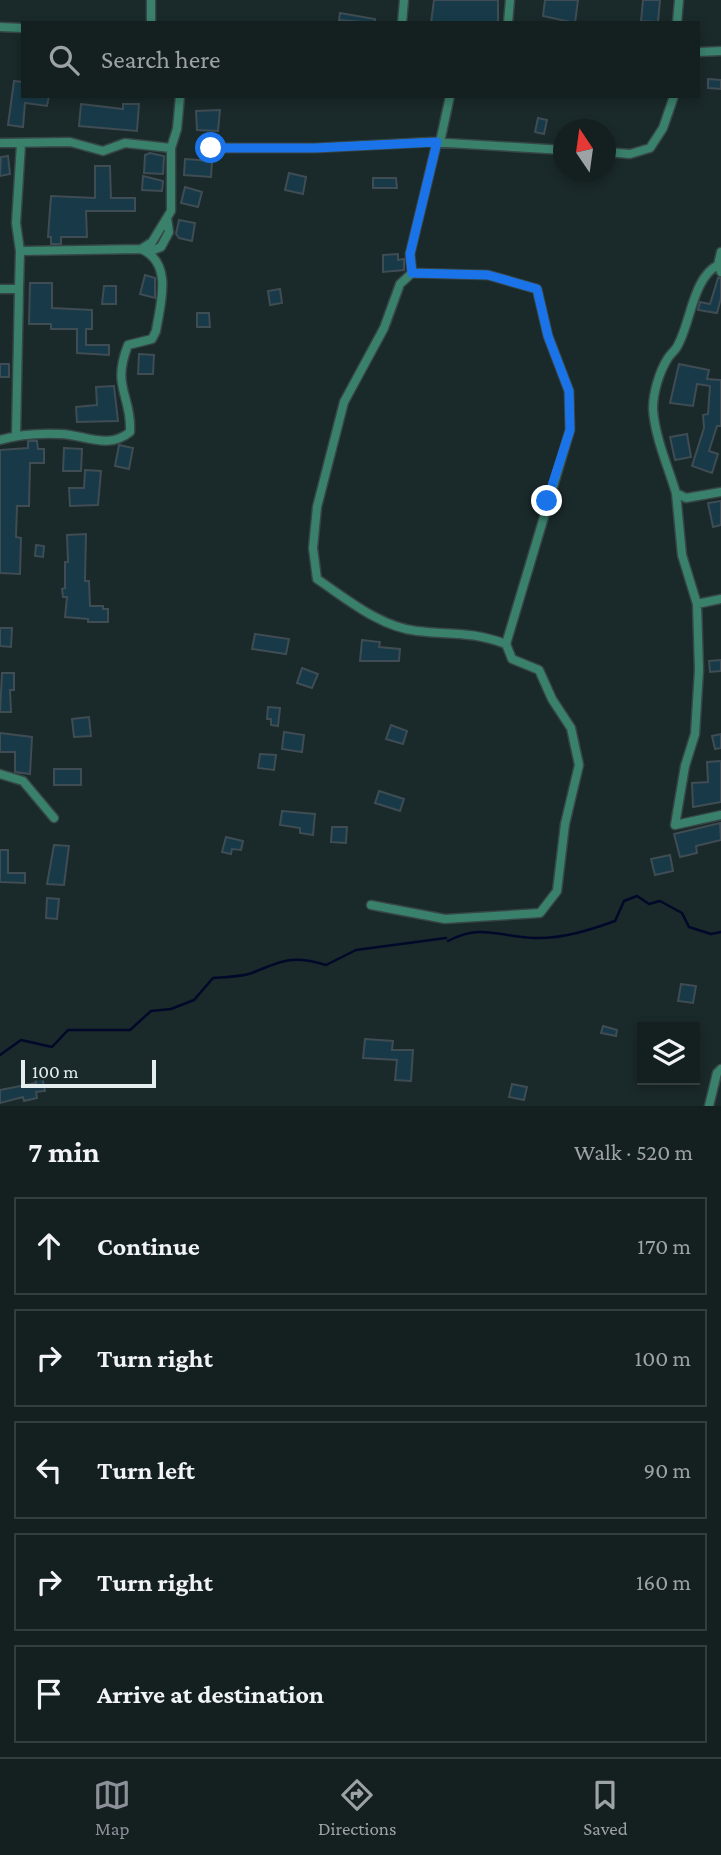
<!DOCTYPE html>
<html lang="en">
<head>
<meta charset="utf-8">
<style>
  :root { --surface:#141f20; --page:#212c2d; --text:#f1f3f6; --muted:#9da2a5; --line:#333d3e; --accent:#8c9099 }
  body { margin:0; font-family:"Crimson Pro",serif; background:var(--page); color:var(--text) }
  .controls { position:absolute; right:21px; bottom:21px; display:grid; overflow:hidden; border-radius:0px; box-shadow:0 4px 10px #0003 }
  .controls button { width:63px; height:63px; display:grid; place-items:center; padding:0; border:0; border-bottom:2px solid var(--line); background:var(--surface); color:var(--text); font:35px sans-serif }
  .compass { position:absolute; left:553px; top:119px; width:63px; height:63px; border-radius:50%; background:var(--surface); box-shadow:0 4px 10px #0003; rotate:347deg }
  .scale { position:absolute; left:21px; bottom:18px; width:135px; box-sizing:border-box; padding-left:7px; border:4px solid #e4eeee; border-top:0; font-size:19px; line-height:24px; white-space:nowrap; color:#e4eeee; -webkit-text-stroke:5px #1a292a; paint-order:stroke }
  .stop { position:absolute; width:21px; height:21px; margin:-16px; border:5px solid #1a73e8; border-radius:50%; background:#fff }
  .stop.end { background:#1a73e8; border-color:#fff; box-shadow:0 2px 7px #0008 }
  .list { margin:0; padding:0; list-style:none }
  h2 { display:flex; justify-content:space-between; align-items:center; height:91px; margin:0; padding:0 28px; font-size:30px }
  h2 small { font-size:23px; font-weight:400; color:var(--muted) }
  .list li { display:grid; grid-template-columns:46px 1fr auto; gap:21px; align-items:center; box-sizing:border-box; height:98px; margin:0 14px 14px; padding:0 14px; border:2px solid var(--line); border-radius:0px }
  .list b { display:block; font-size:26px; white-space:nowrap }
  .list em { font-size:23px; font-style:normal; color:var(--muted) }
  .icon { flex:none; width:38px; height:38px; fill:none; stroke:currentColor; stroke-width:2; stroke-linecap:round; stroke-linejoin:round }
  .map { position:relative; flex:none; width:721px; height:1106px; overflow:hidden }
  .search { position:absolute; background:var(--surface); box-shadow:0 4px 10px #0003; left:21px; right:21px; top:21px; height:77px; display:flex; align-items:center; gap:18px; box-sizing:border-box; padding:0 24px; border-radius:0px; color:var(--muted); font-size:26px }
  .sheet { height:651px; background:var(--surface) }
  nav { display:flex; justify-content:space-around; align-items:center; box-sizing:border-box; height:98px; border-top:2px solid var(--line); background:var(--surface); font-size:19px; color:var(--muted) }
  nav a { display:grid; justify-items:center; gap:4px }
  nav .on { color:var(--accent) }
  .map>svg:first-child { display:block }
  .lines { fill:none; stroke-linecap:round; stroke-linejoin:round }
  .stream { stroke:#000929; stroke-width:2.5 }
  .building { fill:#183a48; stroke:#3f4c53; stroke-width:2 }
  .minor-casing { stroke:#364545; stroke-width:11 }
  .minor { stroke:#3a816b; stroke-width:8 }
  .route { stroke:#1a73e8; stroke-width:9 }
</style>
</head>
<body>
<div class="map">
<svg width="721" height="1106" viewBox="0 0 721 1106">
  <rect width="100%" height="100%" fill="#1a292a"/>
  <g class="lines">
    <path class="stream" d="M448,941c34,-18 51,-4 86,-3 28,1 56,-8 81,-17l9,-20 13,-5 12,8 11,-3 22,12 7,14 22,7 10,-2
      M0,1055l21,-15 31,7 16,-17h62l21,-19 20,-2 23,-9 19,-22c12,-1 28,-1 39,-5 31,-13 41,-18 74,-8l30,-15 90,-12"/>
  </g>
  <path class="building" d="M434,0h64v23h-67z
    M545,0h33l-3,23 -32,-7z
    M643,0h17l-2,22 -17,-1z
    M340,13l35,6v4l-36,-3z
    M708,79l13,1v9l-13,-1z
    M14,81l9,1v14h26l-2,10 -22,-3 -2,24 -15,-2z
    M81,104l42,5v-5h16l-2,27 -58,-5z
    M220,110l-2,21 -21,-1 -1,-19z
    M538,118l9,2 -3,14 -9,-2z
    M150,153l14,3 -1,18 -19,-1 1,-18z
    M8,156l2,18 -10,2 1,-19z
    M185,159l27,2 -1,16 -27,-2z
    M95,166h15l1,32h24v13h-49l1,26h-26v7h-10v-7h-3l3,-41 44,2z
    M289,173l17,4 -3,17 -18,-4z
    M143,176l20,5 -1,10 -20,-1z
    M373,178h23l1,10h-24z
    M185,187l17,5 -4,15 -17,-4z
    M179,220l16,3 -3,18 -13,-3 -3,-4z
    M398,254v6l6,-1v11l-21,2v-17z
    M145,275l10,3v20l-15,-4z
    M718,278h3v20l-4,15 -19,-3 2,-8 10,2z
    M30,283h22v25l40,2v19h-6v16h23v10l-32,-2v-24h-26v-5h-22z
    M104,286h12v18h-14z
    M280,289l2,14 -12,2 -2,-14z
    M197,313h12l1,14h-13z
    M139,354l15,1 -1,19h-15z
    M0,364h9v13h-9z
    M679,364l30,6 -2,9 14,1v46h-4l-8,25 9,3 -6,19 -20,-7 12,-38 -1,-13 5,-1 2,-28 -13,-2 -4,22 -23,-3z
    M114,386l4,35 -41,1 -1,-15 21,-2 -1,-18z
    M687,434l4,23 -16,3 -5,-23z
    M28,441h9l1,8h6v14h-14l-1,43h-12l-1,31 5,1 -1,36 -20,-1v-123l28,-2z
    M119,445l14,3 -4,21 -14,-3z
    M64,448l18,1 -1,22h-18z
    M85,470l16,1 -3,34 -28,1 -1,-18h15z
    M721,501v24l-8,2 -5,-24z
    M86,534l-1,47h4l1,25h13v3h5v13h-20v-3l-23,-2 2,-20h-4l-1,-8 3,-1v-26h3l-1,-27z
    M36,545l8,1 -1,11 -8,-1z
    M0,628h12l-1,19 -11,-1z
    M255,634l34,5 -3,15 -34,-5z
    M362,640l18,2 -1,5 21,2 -1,12h-39z
    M721,660v11l-11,1 -1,-11z
    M302,668l16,6 -6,14 -15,-5z
    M2,673h12v17h-4l1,22h-11z
    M268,707l12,1 -2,18 -7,-1v-6h-4z
    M89,717l2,19 -17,1 -2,-18z
    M391,725l16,6 -4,13 -17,-5z
    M284,732l20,3 -2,17 -20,-3z
    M0,733l32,4 -2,37 -15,-2v-20h-15z
    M721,734v14l-6,1 -3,-13z
    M260,754l16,1 -2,15 -16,-2z
    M721,761v41l-28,5 -1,-24 16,-1 -1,-20z
    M54,769h27v16h-27z
    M379,791l25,8 -4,12 -25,-8z
    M282,811l33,3 -2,21 -13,-2v-5l-20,-3z
    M720,823l1,17 -25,6 1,7 -17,4 -6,-23z
    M332,827h15l-1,16 -15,-1z
    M226,837l17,4 -2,9 -9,-1 -1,5 -9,-2z
    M54,845l15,1 -5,39 -17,-1z
    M0,850h8v23h17v10l-25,-1z
    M670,855l3,16 -18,4 -4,-16z
    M47,898l12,1 -2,20 -11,-1z
    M681,984l15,2 -3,17 -15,-2z
    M603,1026l14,4 -1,6 -15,-3z
    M365,1039l28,2 -1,9h21l-2,31 -16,-1 2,-20 -34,-2z
    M42,1076l3,15 -9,1 1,6 -13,3 -1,-4 -23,6v-13l36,-7 -1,-6z
    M512,1084l15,3 -3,13 -15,-3z"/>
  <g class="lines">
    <g class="minor-casing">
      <path id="minor" d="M151,0v23
        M402,23l2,-23
        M508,23l2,-23
        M677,23l2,-23
        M0,27l23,1
        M698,52l23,-1
        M437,142l-27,112 2,19 -12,11 -16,44 -40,74 -27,105 -4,41 4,31c30,20 63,48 100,52 35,4 54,0 89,13
        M440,142l10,-46
        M0,143l70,-1 33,9 22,-8 46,5
        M210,148h105l116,-6 133,8
        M606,152l24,2 20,-6 13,-20 11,-32
        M20,251l-4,-28 5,-79
        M148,252l13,-5 8,-15 -2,-14
        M721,252l-3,13 3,7
        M718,265c-25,13 -27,56 -40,80 -2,5 -7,8 -10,13 -9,14 -15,35 -15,51 2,29 15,57 23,84l10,5 35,-6
        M0,289h19l1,-38 121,-2
        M16,436l3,-147
        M0,440c20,-6 40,-7 61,-6 24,1 47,16 69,-2 2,-37 -19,-44 -2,-87l24,-6 4,-8c4,-26 18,-68 -15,-82l11,-7 19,-31v-63l6,-19 3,-33
        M676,493l6,62 15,49 2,66 -4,64 -10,32 -10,59 46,-10
        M697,604l24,-5
        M0,774l23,7 31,37
        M371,905l74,14 95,-6 17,-22 8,-67 14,-59 -8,-37 -19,-29 -13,-29 -27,-11 -6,-15 64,-214 -1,-39 -21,-55 -11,-47 -49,-14 -76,-2
        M709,1106l8,-33 4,-4"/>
    </g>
    <use href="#minor" class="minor"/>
  </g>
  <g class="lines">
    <path class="route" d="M211,148h104l122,-6 -27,112 2,19 76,2 49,14 11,47 21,55 1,39 -23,71"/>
  </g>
</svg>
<div class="controls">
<button><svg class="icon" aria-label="layers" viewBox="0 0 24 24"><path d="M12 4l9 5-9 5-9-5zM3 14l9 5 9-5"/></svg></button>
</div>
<svg class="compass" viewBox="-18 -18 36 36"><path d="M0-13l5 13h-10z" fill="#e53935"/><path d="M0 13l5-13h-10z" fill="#9da2a5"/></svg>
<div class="scale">100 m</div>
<div class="stop" style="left:211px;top:148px"></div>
<div class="stop end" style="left:547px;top:501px"></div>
<div class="search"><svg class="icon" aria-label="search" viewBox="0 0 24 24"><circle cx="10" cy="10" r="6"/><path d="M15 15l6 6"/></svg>Search here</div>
</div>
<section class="sheet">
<h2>7 min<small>Walk · 520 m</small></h2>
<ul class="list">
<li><svg class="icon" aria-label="ahead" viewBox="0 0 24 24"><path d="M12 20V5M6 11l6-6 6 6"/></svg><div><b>Continue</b></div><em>170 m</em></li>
<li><svg class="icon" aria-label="right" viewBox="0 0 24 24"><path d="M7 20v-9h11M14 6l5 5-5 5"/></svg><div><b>Turn right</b></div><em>100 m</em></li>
<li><svg class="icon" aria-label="left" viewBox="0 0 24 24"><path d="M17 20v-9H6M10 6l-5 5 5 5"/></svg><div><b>Turn left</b></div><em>90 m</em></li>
<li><svg class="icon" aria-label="right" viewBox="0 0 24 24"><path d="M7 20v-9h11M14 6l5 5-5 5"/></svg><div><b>Turn right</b></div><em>160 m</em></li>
<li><svg class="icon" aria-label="arrive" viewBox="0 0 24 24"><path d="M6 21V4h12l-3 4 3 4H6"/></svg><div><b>Arrive at destination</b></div></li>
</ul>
</section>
<nav>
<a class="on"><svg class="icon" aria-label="map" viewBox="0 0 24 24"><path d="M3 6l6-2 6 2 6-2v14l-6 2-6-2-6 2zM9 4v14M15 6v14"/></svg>Map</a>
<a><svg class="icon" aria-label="directions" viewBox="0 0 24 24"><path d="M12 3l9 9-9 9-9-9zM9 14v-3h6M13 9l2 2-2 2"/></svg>Directions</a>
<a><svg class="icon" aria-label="saved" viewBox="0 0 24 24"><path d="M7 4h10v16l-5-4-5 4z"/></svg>Saved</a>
</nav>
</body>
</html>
